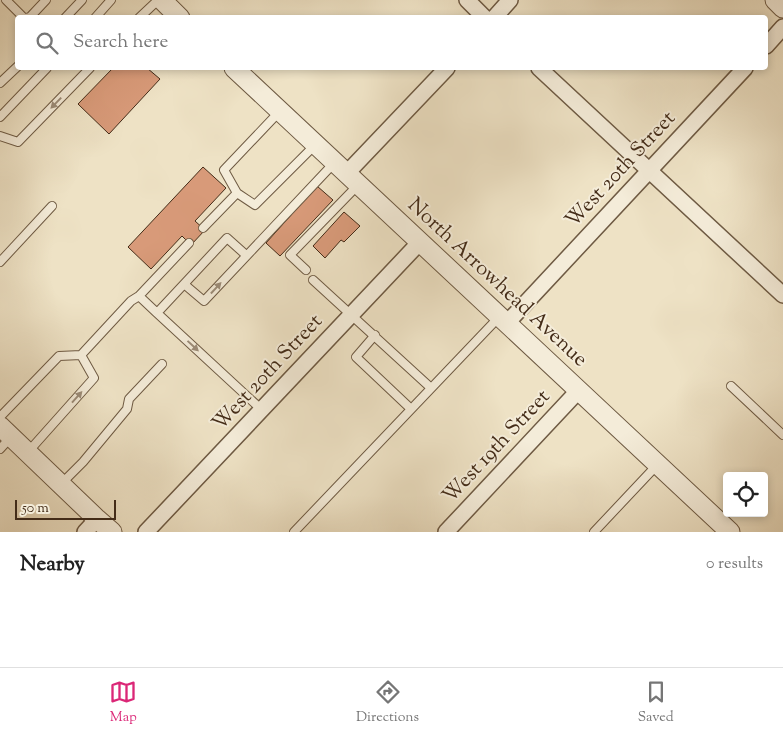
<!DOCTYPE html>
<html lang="en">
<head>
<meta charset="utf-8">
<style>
  :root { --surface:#fff; --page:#f6f6f6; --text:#222; --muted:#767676; --line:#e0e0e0; --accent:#db2777 }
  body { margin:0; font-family:"Sorts Mill Goudy",serif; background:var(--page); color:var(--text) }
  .controls { position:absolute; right:15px; bottom:15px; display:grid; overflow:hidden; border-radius:5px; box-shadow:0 2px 8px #0003 }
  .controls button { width:45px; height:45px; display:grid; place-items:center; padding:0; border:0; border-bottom:1px solid var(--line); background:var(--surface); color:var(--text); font:25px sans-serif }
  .scale { position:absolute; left:15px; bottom:12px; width:101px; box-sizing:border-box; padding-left:5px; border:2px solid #442c18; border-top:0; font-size:14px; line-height:18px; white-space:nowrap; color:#442c18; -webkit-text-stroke:4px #f4ecd9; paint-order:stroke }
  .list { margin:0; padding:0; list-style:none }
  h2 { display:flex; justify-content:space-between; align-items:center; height:65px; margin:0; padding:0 20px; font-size:21px }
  h2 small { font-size:16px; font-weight:400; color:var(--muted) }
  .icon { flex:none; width:28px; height:28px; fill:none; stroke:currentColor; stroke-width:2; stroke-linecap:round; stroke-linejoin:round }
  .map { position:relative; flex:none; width:783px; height:532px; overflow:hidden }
  .search { position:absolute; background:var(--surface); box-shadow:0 2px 8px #0003; left:15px; right:15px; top:15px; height:55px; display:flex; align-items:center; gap:12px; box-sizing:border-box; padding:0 18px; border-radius:5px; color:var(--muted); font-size:19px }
  .sheet { height:135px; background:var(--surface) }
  nav { display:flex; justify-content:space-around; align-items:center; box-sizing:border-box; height:70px; border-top:1px solid var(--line); background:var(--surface); font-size:14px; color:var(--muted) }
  nav a { display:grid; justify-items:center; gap:2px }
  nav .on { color:var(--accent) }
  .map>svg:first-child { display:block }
  .building { fill:#d89a79; stroke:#442c18 }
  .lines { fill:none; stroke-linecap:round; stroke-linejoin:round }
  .service-casing { stroke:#6e5a43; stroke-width:10 }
  .minor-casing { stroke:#6e5a43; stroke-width:18 }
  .tertiary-casing { stroke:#6e5a43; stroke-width:21 }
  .service { stroke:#f4ecd9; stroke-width:8 }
  .minor { stroke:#f4ecd9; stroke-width:15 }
  .tertiary { stroke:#f4ecd9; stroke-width:19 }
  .oneway { fill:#9c8c78 }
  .labels { text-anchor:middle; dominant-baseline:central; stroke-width:4; stroke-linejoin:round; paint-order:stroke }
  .street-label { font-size:21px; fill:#442c18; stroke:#f4ecd9 }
</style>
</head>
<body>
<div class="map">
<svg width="783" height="532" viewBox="0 0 783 532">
  <rect width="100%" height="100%" fill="#eee2c5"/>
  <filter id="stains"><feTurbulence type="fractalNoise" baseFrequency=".004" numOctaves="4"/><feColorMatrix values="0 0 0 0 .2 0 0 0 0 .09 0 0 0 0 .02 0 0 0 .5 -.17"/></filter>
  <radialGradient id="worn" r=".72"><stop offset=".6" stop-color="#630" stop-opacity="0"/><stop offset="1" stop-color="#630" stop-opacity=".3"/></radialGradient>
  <path class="building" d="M113,68h34l13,11 -51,55 -31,-30z
    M203,167l23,21 -31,33 10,9 -14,15 -9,-9 -31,33 -23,-22z
    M317,186l16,14 -53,56 -14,-13z
    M344,212l16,14 -16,16 -3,-2 -16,18 -12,-12z"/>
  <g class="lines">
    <g class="service-casing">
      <path id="service" d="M6,0l18,18
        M26,18l4,-1 16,-17
        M65,18l17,-18
        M95,18l16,-18
        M139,18l19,-18
        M0,83l18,-17
        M0,117l47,-49
        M0,136l18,6 72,-74
        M237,193l18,12 61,-61
        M203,228l34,-35 -13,-23 56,-59
        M0,262l52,-56
        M306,270l-16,-15 69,-71
        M313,280l118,108
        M184,284l20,17 131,-139
        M139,296l18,17 70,-75 19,17
        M157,313l105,97
        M375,335l-19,22 55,52
        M731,386l52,49
        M0,417l59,-61 22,-1 50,-54 8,-5 50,-53
        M0,449l11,-12
        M28,452l66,-74 -13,-23
        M61,484l22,-22 44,-53 2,-10 33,-35
        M294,532l206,-216
        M594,532l64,-68"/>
    </g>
    <g class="minor-casing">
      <path id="minor" d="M467,0l18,18
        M494,18l16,-18
        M766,46l17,-19
        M539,68l244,227
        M347,173l100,-105
        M507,323l238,-255
        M85,532l12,-13
        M146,532l274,-290
        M446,532l133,-142"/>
    </g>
    <g class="tertiary-casing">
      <path id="tertiary" d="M162,0l18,18
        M775,0l8,8
        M234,68l496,464
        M0,426l97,93 15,13"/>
    </g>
    <use href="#service" class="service"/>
    <use href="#minor" class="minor"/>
    <use href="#tertiary" class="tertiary"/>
  </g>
  <defs><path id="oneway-solid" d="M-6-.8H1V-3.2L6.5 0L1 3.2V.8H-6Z" transform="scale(1.25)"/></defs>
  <g class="oneway">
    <use href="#oneway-solid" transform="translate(56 103) rotate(134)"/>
    <use href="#oneway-solid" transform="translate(216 288) rotate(-47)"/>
    <use href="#oneway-solid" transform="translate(193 346) rotate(43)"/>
    <use href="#oneway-solid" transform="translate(77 397) rotate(-48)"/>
  </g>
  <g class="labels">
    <g class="street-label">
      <text transform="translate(621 170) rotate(-47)">West 20th Street</text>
      <text transform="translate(497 283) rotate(43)">North Arrowhead Avenue</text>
      <text transform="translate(268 373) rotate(-47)">West 20th Street</text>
      <text transform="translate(497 447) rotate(-47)">West 19th Street</text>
    </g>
  </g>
  <rect width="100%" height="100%" filter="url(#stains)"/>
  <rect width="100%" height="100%" fill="url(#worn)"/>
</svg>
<div class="controls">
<button><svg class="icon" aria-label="locate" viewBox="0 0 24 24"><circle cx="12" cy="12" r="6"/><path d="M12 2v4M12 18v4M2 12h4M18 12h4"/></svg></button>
</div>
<div class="scale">50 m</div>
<div class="search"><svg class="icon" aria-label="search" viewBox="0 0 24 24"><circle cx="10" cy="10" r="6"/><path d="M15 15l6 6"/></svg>Search here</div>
</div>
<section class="sheet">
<h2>Nearby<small>0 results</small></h2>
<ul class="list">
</ul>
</section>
<nav>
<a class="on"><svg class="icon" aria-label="map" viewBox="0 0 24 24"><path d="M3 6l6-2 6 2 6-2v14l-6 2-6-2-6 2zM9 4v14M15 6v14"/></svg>Map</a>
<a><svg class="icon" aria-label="directions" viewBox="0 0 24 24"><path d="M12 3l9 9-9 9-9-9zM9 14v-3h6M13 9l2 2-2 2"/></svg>Directions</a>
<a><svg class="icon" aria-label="saved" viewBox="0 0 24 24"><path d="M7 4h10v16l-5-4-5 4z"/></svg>Saved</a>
</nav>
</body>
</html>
